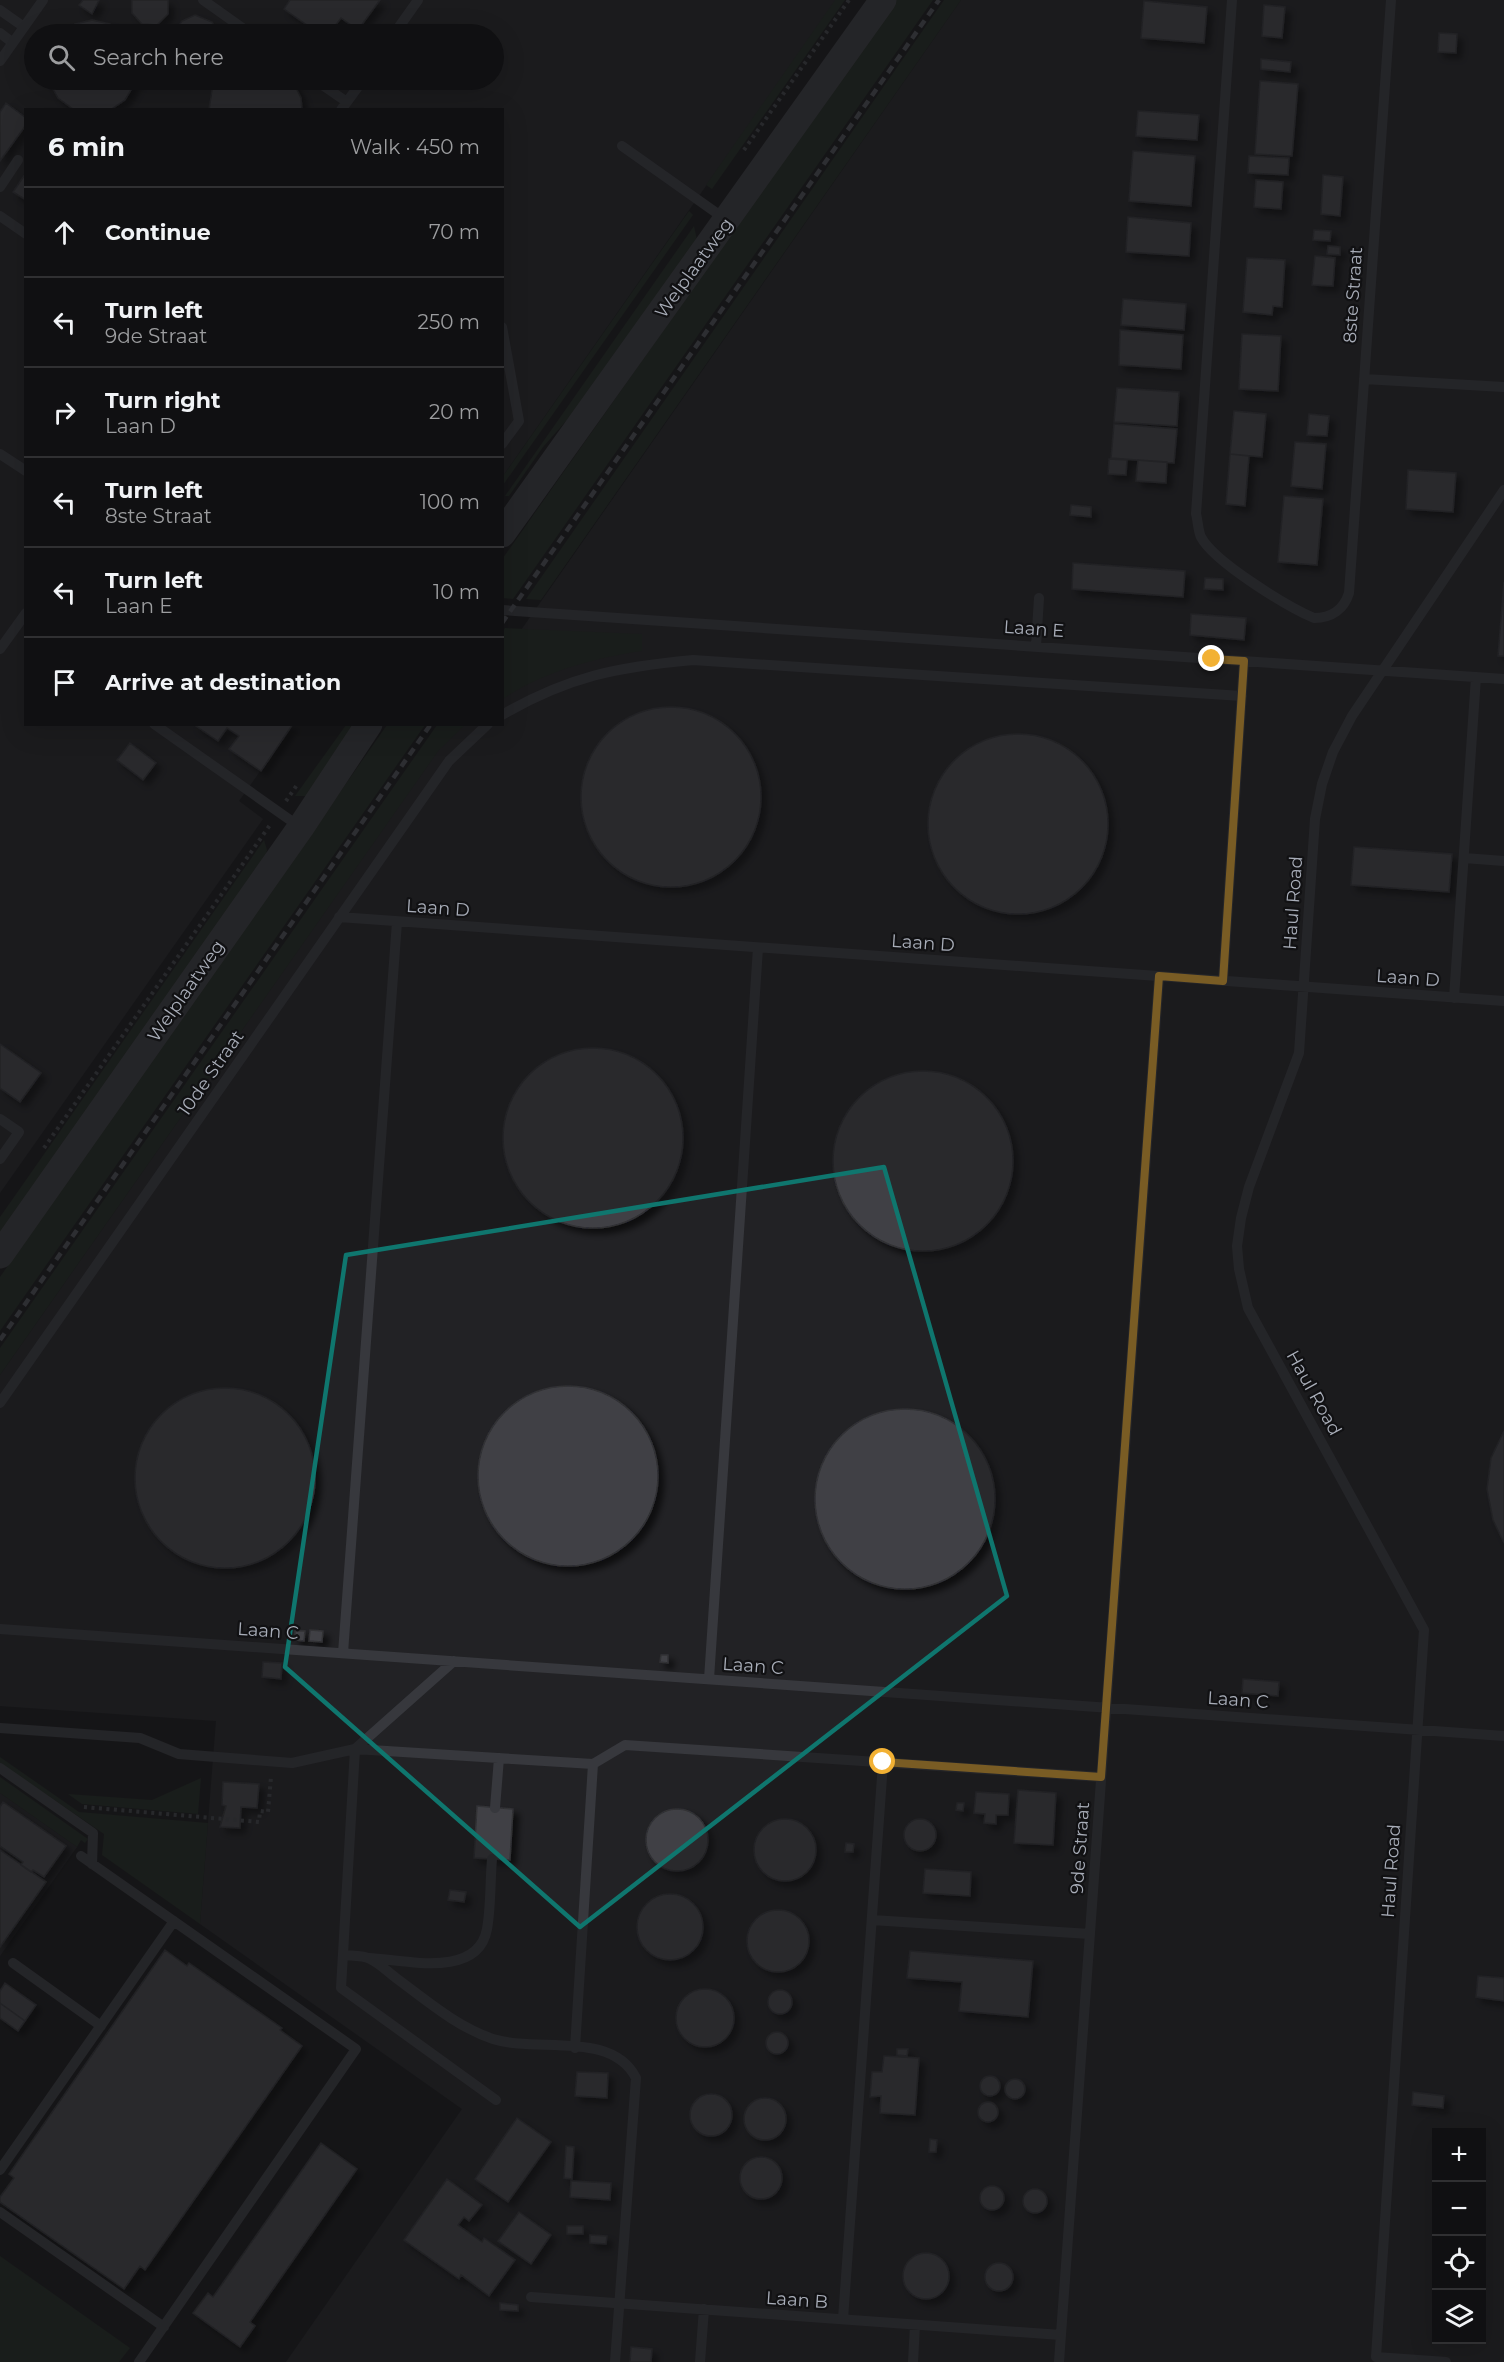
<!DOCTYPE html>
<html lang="en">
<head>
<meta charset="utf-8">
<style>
  :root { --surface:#101012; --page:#19191b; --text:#f1f3f6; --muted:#9c9d9f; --line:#303032 }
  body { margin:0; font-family:Montserrat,sans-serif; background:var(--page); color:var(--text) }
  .controls { position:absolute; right:18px; bottom:18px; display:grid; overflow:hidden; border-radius:0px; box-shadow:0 6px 24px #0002 }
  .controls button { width:54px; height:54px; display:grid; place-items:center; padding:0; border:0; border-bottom:2px solid var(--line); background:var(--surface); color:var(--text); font:30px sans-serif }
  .stop { position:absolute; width:18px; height:18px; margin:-14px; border:4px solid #f2b134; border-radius:50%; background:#fff }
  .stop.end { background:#f2b134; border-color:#fff; box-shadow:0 2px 6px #0008 }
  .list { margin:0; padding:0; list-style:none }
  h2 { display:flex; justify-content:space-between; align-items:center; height:78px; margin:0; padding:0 24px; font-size:26px }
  h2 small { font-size:20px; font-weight:400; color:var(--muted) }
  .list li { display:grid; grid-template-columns:39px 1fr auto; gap:18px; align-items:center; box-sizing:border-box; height:90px; padding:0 24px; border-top:2px solid var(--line) }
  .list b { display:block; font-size:22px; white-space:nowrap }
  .list p { margin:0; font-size:20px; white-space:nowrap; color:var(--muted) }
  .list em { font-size:20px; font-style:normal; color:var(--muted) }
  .icon { flex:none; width:33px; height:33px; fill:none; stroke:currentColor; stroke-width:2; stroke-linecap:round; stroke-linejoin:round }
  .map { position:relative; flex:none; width:1504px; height:2362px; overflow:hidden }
  .search { position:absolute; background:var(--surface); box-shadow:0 6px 24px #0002; left:24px; top:24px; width:480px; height:66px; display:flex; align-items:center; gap:15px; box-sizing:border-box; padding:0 21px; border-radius:33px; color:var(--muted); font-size:22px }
  .panel { position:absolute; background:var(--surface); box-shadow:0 6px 24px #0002; left:24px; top:108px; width:480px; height:618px; border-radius:0px }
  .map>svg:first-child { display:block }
  .built { fill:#222225; fill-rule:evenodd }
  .green { fill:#1e261f }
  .building { fill:#404145; stroke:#303034; stroke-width:1.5; filter:url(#shadow) }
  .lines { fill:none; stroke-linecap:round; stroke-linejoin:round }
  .path { stroke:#3d3f44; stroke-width:4; stroke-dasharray:3 4.5; stroke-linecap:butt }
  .service { stroke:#37383d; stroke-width:10 }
  .tertiary { stroke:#37383d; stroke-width:27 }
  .rail { stroke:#4a4c52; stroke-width:4.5; stroke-dasharray:8 6; stroke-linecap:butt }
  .route { stroke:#f2b134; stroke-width:8 }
  .marked { fill:none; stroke:#0f766e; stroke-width:4.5; stroke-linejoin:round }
  .labels { text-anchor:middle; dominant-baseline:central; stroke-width:4.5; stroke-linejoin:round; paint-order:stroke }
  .street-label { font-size:18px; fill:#a8adb8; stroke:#111113 }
</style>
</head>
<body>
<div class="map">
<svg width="1504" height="2362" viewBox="0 0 1504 2362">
  <defs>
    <filter id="shadow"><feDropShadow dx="5.5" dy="5.5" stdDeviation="3" flood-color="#0009"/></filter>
  </defs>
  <rect width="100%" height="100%" fill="#161618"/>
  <path class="built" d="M0,0h836l-333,476 -1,-366h-476v614l267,1 -54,76 24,18 -263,374zM34,34h460v46h-460z
    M961,0h543v2362h-1218l176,-253 -262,-185 16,-203 -216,-15v-331l456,-650 46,-1 1,-68zM1436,2132h46v208h-46z
    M0,1793l77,54 -77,109z"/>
  <path class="green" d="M835,0h10l-133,189 -6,-4z
    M896,0h37l-420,599 -10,-1v-40z
    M944,0h17l-420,600 -15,-1z
    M689,211l4,4 -190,270v-9z
    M694,226l3,14 -97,143 -57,64 -34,49h-4z
    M505,628l137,6v17c-47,7 -100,21 -139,48l-1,-67z
    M346,725h7l-45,71h-13z
    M387,725h38l-425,606v-54z
    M437,725h28l-26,25 -439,625v-27z
    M264,840l3,10 -1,5 -266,382v-20z
    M0,1757l79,55 129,11 -8,101 -98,-69 2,-21 -104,-71z
    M0,1777l88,62 -3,4 -4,-3 -4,7 -77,-54z
    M201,1778l-3,36 -116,-10 -14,-10 84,6z
    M0,2256l130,92 -11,14h-119z"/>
  <path class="building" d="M83,0h16l-7,14 -13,-9z
    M132,0h36v14l-11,11 -15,-1 -10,-11z
    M290,0h90l-22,30 -17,-12 -12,16h-9l-36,-25z
    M1144,1l63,6 -3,36 -63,-5z
    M1264,5l21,2 -3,31 -20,-2z
    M195,15l17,7 7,12h-46l9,-13z
    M92,20l18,4 16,10h-67l16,-10z
    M1439,33l18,1 -1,19 -18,-1z
    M1261,59l30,3 -1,10 -29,-3z
    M48,80h89l-12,20 -15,10 -37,-1 -15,-11z
    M219,80h73l9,18 1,12h-93l3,-20z
    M1260,81l38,3 -6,72 -37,-2z
    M6,103l20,15v7l-26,36v-49z
    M1138,111l61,4 -2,25 -61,-4z
    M1133,151l62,5 -4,50 -62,-5z
    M1249,156l40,2 -1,17 -40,-2z
    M26,173v27l-13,-8z
    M1323,175l20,2 -3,39 -19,-2z
    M1256,180l27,2 -2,27 -27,-2z
    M1128,217l63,6 -2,33 -63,-4z
    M1314,230l17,1 -1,10 -17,-1z
    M1328,246l12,1v8l-13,-1z
    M1315,256l20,2 -2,28 -21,-1z
    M1247,258l38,2 -3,47 -9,-1 -1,9 -29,-3z
    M1123,299l63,5 -2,26 -63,-5z
    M1120,330l63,5 -2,34 -62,-4z
    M1242,334l39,2 -3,55 -39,-2z
    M1117,388l62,4 -2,34 -63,-4z
    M1234,411l32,3 -4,43 -32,-3z
    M1309,414l20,2 -2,20 -20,-1z
    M1114,424l63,5 -3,34 -63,-5z
    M1295,442l31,2 -4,45 -31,-3z
    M1230,454l19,2 -4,50 -19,-2z
    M1109,459l18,1 -1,15 -18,-1z
    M1138,460l29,2 -1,21 -30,-2z
    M1408,470l48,3 -3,39 -47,-3z
    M1284,496l39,3 -6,66 -39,-3z
    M1071,505l20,2v10l-21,-2z
    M1073,563l112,8 -2,26 -111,-8z
    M1205,578l18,1v11l-19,-1z
    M1504,582v74h-6z
    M1191,614l55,4 -2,22 -54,-5z
    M581 797a90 90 0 1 1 180 0a90 90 0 1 1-180 0Z
    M193,724h100l-32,47 -32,-22 10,-13 -12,-8 -9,13z
    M928 824a90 90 0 1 1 180 0a90 90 0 1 1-180 0Z
    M130,743l26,20 -13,17 -26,-20z
    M1354,847l98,7 -3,38 -98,-7z
    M0,1044l41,29 -21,29 -20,-14z
    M503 1138a90 90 0 1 1 180 0a90 90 0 1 1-180 0Z
    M833 1161a90 90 0 1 1 180 0a90 90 0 1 1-180 0Z
    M478 1476a90 90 0 1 1 180 0a90 90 0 1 1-180 0Z
    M135 1478a90 90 0 1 1 180 0a90 90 0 1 1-180 0Z
    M815 1499a90 90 0 1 1 180 0a90 90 0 1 1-180 0Z
    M1504,1431v112l-11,-23 -6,-31 4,-31z
    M310,1630l13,1 -1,11 -13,-1z
    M295,1631h10l-1,10 -9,-1z
    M661,1655h7v8l-8,-1z
    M263,1662l19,1 -1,16 -19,-2z
    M1243,1679l36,3 -1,14 -36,-3z
    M223,1782l36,2 -2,24 -16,-1 -1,21 -20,-1 6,-21 -4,-1z
    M1018,1790l38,3 -3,52 -39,-2z
    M976,1792l33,2 -1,21h-12v9l-12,-1 1,-9 -11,-1z
    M3,1802l63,44 -22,31 -11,-7 -2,2 -10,-7 2,-3 -23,-16v-39z
    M957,1803h7l-1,8 -7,-1z
    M477,1806l36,3 -3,51 -36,-2z
    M646 1840a31 31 0 1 1 62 0a31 31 0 1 1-62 0Z
    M904 1835a16 16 0 1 1 32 0a16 16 0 1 1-32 0Z
    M754 1850a31 31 0 1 1 62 0a31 31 0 1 1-62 0Z
    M846,1843l8,1 -1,8h-8z
    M0,1850l46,32 -46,65z
    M925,1869l46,3 -1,24 -47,-3z
    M450,1890l16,2 -2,10 -16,-2z
    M637 1927a33 33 0 1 1 66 0a33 33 0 1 1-66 0Z
    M747 1941a31 31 0 1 1 62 0a31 31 0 1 1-62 0Z
    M165,1950l22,16 2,-3 93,65 -2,2 22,16 -157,224 -5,-4 -16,23 -124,-87v-5l14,-19 -5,-4z
    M910,1951l123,10 -5,56 -69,-6 3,-29 -55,-4z
    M1478,1976l26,2v23l-28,-4z
    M5,1983l31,22 -11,16 -25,-18v-12z
    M676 2018a29 29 0 1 1 58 0a29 29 0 1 1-58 0Z
    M768 2002a12 12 0 1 1 24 0a12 12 0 1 1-24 0Z
    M0,2003l25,18 -7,10 -18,-13z
    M766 2043a11 11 0 1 1 22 0a11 11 0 1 1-22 0Z
    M897,2049h11l-1,7 -10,-1z
    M884,2056l35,2 -4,57 -35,-2 1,-17 -11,1 2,-25h10z
    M577,2072l31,1 -1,25 -32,-2z
    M980 2086a10 10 0 1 1 20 0a10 10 0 1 1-20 0Z
    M1005 2089a10 10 0 1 1 20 0a10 10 0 1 1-20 0Z
    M1413,2092l31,4 -1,12 -31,-3z
    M690 2115a21 21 0 1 1 42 0a21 21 0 1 1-42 0Z
    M744 2119a21 21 0 1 1 42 0a21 21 0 1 1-42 0Z
    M978 2112a10 10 0 1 1 20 0a10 10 0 1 1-20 0Z
    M517,2118l34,24 -43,60 -33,-23z
    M930,2139l7,1 -1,12h-7z
    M321,2143l36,26 -107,153 5,4 -15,21 -47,-34 15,-20 5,4z
    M566,2146l8,1 -2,32 -8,-1z
    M740 2178a21 21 0 1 1 42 0a21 21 0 1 1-42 0Z
    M447,2179l35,26 -13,16 -5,-4 -6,8 24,17 2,-4 31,22 -26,36 -28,-21 -2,4 -55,-39z
    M571,2181l40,2 -1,17 -40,-3z
    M980 2198a12 12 0 1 1 24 0a12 12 0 1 1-24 0Z
    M1023 2201a12 12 0 1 1 24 0a12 12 0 1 1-24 0Z
    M519,2212l32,23 -20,29 -33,-23z
    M567,2226h16v8h-16z
    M590,2235l17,1 -1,8 -16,-1z
    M903 2276a23 23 0 1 1 46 0a23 23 0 1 1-46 0Z
    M985 2277a14 14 0 1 1 28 0a14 14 0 1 1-28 0Z
    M500,2303l18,2v6l-18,-1z
    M631,2347l21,2 -1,13h-21z"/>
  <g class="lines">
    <path class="path" d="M744,150l105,-150
      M286,801l11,-16
      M44,1148l226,-323
      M84,1807l175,15 1,-11 8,1 3,-35"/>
    <path class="service" d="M203,0l48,34
      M1232,0l-36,514c2,7 2,17 5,23 13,25 87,70 113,81 18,0 30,-9 35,-25l42,-593
      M0,10l24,17
      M0,33l13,10
      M394,34l24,-34
      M0,61l43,-61
      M315,80l32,22
      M341,110l22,-30
      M622,146l103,73
      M0,187l18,-27
      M0,216l26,18
      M502,327l17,94 -17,23
      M1364,379l140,8
      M0,454l26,17
      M502,610l1002,69
      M1036,646l3,-48
      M0,649l26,-36
      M502,715c67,-39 116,-48 191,-55l549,36
      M154,724l146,103
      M1464,858l40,3
      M339,917l1165,84
      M1223,981l21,-320
      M1454,998l22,-321
      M0,1119l19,13 -19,27
      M0,1403l449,-642 39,-37
      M0,1629l1504,107
      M343,1653l54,-731
      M454,1661l-99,88 -14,239 155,112
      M709,1679l49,-731
      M0,1728l140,10 39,16 113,9 63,-14 238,15 32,-19 476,32
      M0,1768l93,65 -1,31
      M495,1808l4,-50
      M81,1856l275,193 -217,313
      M872,1920l218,14
      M343,1955c8,1 20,0 27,4 9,4 18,13 26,19 30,22 61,49 97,61 44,14 119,-9 143,39l-21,284
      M369,1958c36,2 109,21 118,-29 4,-22 3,-47 5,-70
      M13,1963l88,63
      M575,2048l18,-284
      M0,2170l174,-249
      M0,2212l164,115
      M531,2297l530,38
      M843,2319l40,-556
      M700,2362l4,-53
      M913,2362l2,-37
      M1059,2362l100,-1385
      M1446,2362l-70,-5 48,-727 -176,-322 -9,-39 -2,-23 4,-28 8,-31 50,-134 16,-234 7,-35 11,-32 19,-36 152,-226"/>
    <path class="tertiary" d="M502,534l381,-534
      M0,1255l301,-428 68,-103"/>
    <path class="rail" d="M502,623l437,-623
      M0,1340l431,-616"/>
  </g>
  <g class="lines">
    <path class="route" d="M883,1762l218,15 58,-801 64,5 21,-320 -32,-2"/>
  </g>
  <path d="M0 0H1504V2362H0ZM884,1167l123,429 -427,331 -295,-260 61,-412z" fill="#161618" fill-opacity=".55" fill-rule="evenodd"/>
  <path class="marked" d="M884,1167l123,429 -427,331 -295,-260 61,-412z"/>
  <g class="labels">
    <g class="street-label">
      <text transform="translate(694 268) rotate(-54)">Welplaatweg</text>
      <text transform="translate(1353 295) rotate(-86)">8ste Straat</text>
      <text transform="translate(1034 629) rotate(4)">Laan E</text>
      <text transform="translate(1293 903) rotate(-86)">Haul Road</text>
      <text transform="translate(438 908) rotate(4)">Laan D</text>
      <text transform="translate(923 943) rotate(4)">Laan D</text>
      <text transform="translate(1408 978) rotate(4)">Laan D</text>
      <text transform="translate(186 991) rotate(-55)">Welplaatweg</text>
      <text transform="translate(211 1073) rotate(-55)">10de Straat</text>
      <text transform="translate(1314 1393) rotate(61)">Haul Road</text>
      <text transform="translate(268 1631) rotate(4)">Laan C</text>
      <text transform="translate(753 1666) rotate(4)">Laan C</text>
      <text transform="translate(1238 1700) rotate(4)">Laan C</text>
      <text transform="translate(1080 1848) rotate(-86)">9de Straat</text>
      <text transform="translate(1391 1871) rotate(-86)">Haul Road</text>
      <text transform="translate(797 2300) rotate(4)">Laan B</text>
    </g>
  </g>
</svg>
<div class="controls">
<button>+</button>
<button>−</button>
<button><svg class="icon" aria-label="locate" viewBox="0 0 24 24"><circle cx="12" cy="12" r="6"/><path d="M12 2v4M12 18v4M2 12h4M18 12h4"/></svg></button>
<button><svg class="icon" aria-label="layers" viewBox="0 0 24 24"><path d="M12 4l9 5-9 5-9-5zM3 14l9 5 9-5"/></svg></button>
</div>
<div class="stop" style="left:883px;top:1762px"></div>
<div class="stop end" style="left:1212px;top:659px"></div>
<div class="search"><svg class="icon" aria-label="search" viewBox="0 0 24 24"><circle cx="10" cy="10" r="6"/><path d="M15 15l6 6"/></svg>Search here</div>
<section class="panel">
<h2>6 min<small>Walk · 450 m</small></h2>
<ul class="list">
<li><svg class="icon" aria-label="ahead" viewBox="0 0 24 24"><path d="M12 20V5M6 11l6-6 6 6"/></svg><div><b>Continue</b></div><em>70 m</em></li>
<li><svg class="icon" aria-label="left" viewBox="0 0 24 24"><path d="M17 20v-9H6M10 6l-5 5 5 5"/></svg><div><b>Turn left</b><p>9de Straat</p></div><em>250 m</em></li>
<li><svg class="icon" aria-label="right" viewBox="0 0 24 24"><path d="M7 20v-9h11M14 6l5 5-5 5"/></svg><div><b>Turn right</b><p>Laan D</p></div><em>20 m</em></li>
<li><svg class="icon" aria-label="left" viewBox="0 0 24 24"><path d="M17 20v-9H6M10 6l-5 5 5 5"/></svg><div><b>Turn left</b><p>8ste Straat</p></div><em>100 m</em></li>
<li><svg class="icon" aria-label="left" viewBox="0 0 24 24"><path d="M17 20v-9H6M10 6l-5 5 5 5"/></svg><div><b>Turn left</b><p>Laan E</p></div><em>10 m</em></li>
<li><svg class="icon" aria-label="arrive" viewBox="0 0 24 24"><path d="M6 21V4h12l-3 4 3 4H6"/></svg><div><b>Arrive at destination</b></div></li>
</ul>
</section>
</div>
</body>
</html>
